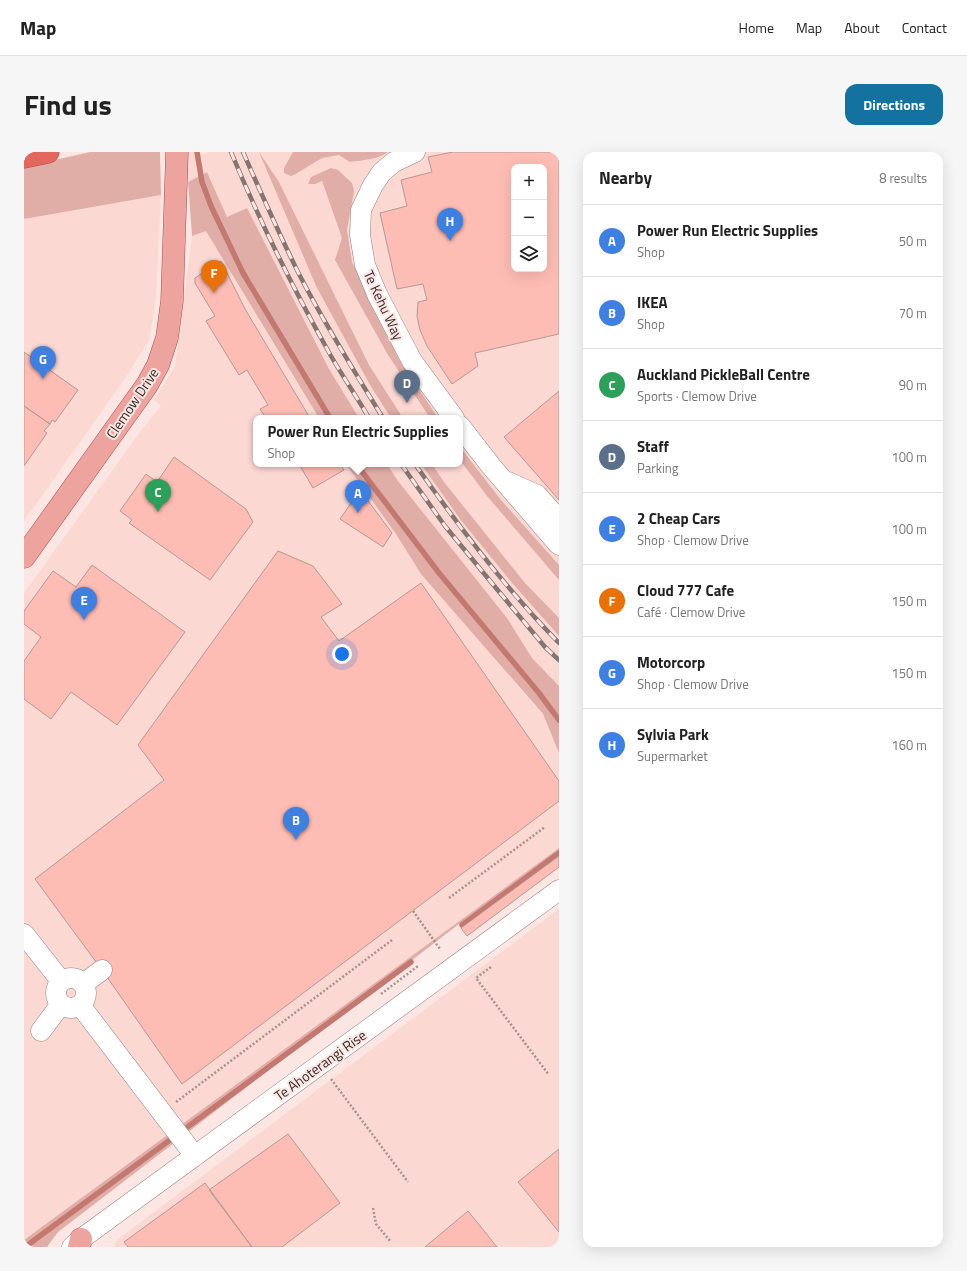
<!DOCTYPE html>
<html lang="en">
<head>
<meta charset="utf-8">
<style>
  :root { --surface:#fff; --page:#f6f6f6; --text:#222; --muted:#767676; --line:#e0e0e0; --accent:#1472a0 }
  body { margin:0; font-family:"Titillium Web",sans-serif; background:var(--page); color:var(--text) }
  .controls { position:absolute; right:12px; top:12px; display:grid; overflow:hidden; border-radius:8px; box-shadow:0 4px 16px #0002 }
  .controls button { width:36px; height:36px; display:grid; place-items:center; padding:0; border:0; border-bottom:1px solid var(--line); background:var(--surface); color:var(--text); font:20px sans-serif }
  .you { position:absolute; left:318px; top:502px; width:14px; height:14px; margin:-10px; border:3px solid #fff; border-radius:50%; background:#1a73e8; box-shadow:0 0 0 6px #1a73e833 }
  .badge { display:grid; place-items:center; width:26px; height:26px; border-radius:50%; background:var(--accent); color:#fff; font-size:13px; font-weight:700 }
  .pin { position:absolute; translate:-50% -33px; filter:drop-shadow(0 1px 2px #0008) }
  .pin::after { content:''; position:absolute; top:21px; width:14px; height:12px; background:inherit; clip-path:polygon(0 0,100% 0,50% 100%) }
  .popup { position:absolute; left:229px; top:263px; width:210px; height:52px; box-sizing:border-box; display:grid; place-content:center; border-radius:8px; background:var(--surface); filter:drop-shadow(0 1px 3px #0005); font-size:13px; white-space:nowrap; color:var(--muted) }
  .popup b { font-size:15px; color:var(--text) }
  .popup::after { content:''; position:absolute; left:50%; top:100%; margin-left:-8px; border:8px solid transparent; border-top-color:var(--surface) }
  .list { margin:0; padding:0; list-style:none }
  h2 { display:flex; justify-content:space-between; align-items:center; height:52px; margin:0; padding:0 16px; font-size:17px }
  h2 small { font-size:13px; font-weight:400; color:var(--muted) }
  .list li { display:grid; grid-template-columns:26px 1fr auto; gap:12px; align-items:center; box-sizing:border-box; height:72px; padding:0 16px; border-top:1px solid var(--line) }
  .list b { display:block; font-size:15px; white-space:nowrap }
  .list p { margin:0; font-size:13px; white-space:nowrap; color:var(--muted) }
  .list em { font-size:13px; font-style:normal; color:var(--muted) }
  .icon { flex:none; width:22px; height:22px; fill:none; stroke:currentColor; stroke-width:2; stroke-linecap:round; stroke-linejoin:round }
  .map { position:relative; flex:none; width:535px; height:1095px; overflow:hidden; border-radius:12px }
  header { display:flex; align-items:center; gap:24px; box-sizing:border-box; height:56px; padding:0 20px; background:var(--surface); border-bottom:1px solid var(--line) }
  header strong { font-size:19px }
  nav { display:flex; gap:22px; margin-inline-start:auto; font-size:14px }
  .intro { display:flex; align-items:center; justify-content:space-between; box-sizing:border-box; height:96px; padding:0 24px }
  h1 { margin:0; font-size:28px }
  .button { padding:10px 18px; border-radius:12px; background:var(--accent); color:#fff; font-size:14px; font-weight:700 }
  main { display:flex; gap:24px; padding:0 24px }
  aside { flex:1; background:var(--surface); border-radius:12px; box-shadow:0 4px 16px #0002 }
  .map>svg:first-child { display:block }
  .built { fill:#fcd8d3; fill-rule:evenodd }
  .green { fill:#e0aea7 }
  .lines { fill:none; stroke-linecap:round; stroke-linejoin:round }
  .stream { stroke:#c37870; stroke-width:5.5 }
  .building { fill:#febdb4; stroke:#b29996; fill-rule:evenodd }
  .minor-casing { stroke:#967e7b; stroke-width:21 }
  .major-casing { stroke:#a6524b; stroke-width:23 }
  .highway-casing { stroke:#a6524b; stroke-width:23 }
  .path { stroke:#a49390; stroke-width:2.5; stroke-dasharray:2 2; stroke-linecap:butt }
  .minor { stroke:#fff; stroke-width:20 }
  .major { stroke:#eea49e; stroke-width:22 }
  .highway { stroke:#e3675d; stroke-width:22 }
  .rail-casing { stroke:#837572; stroke-width:4.5 }
  .rail { stroke:#fce6e3; stroke-width:3; stroke-dasharray:9; stroke-linecap:butt }
  .labels { text-anchor:middle; dominant-baseline:central; stroke-width:4; stroke-linejoin:round; paint-order:stroke }
  .street-label { font-size:14px; fill:#352b29; stroke:#fce6e3 }
</style>
</head>
<body>
<header>
<strong>Map</strong>
<nav><a>Home</a><a>Map</a><a>About</a><a>Contact</a></nav>
</header>
<div class="intro"><h1>Find us</h1><a class="button">Directions</a></div>
<main>
<div class="map">
<svg width="535" height="1095" viewBox="0 0 535 1095">
  <rect width="100%" height="100%" fill="#fce6e3"/>
  <path class="built" d="M163,0h14l1,3 6,-3h351v466l-34,-35 -81,-101 -12,-18h28v-46h-57l-34,-53 -90,-183 -19,-28 56,132 54,99 21,33h-32l-30,-48 -83,-162 -19,9 -20,-45 -19,10zM490,15h30v102h-30z
    M137,43l-5,104 -7,42 -27,42 -98,138v-302z
    M182,78l113,188h-63v46h90l50,70 25,40 122,141 16,38v95l-535,392v-647l116,-161 21,-26 -7,-6 21,-34 17,-130z
    M363,312h34l39,55 52,64 47,53v50l-27,-28 -25,-40 -109,-137z
    M535,757v338h-445l4,-8z"/>
  <path class="green" d="M66,0h70l1,43 -137,24v-52z
    M235,0l20,30 90,183 34,53h-12l-21,-33 -54,-99z
    M269,0h95c-12,8 -25,8 -38,10l-11,-7 -17,3 -28,17 -3,1 -7,-3v-5z
    M307,16l7,2 14,13 2,8 -7,39 5,32 47,97 39,59h-8l-42,-63 -53,-95 7,-22 -20,-57 -7,3h-7l3,-7z
    M183,20l20,45 20,-9 82,161 30,49h-40l-113,-187 -14,5 -4,-54z
    M436,295l41,53 58,65v15l-72,-84 -27,-36z
    M322,312h41l11,17 109,137 25,40 27,28v67l-16,-39 -122,-140 -25,-40z
    M397,312h11l12,18 81,101 34,35v18l-47,-53 -52,-64z
    M535,696v2l-100,74 -401,308 -11,15h-23v-7z"/>
  <g class="lines">
    <path class="stream" d="M173,0l5,30 9,24 32,67 87,145
      M334,312l5,9 76,100 100,120 20,27
      M438,773l97,-72
      M1,1095l386,-285"/>
  </g>
  <path class="building" d="M429,0h106v182l-84,19 3,13 -26,18 -25,-38 -7,-16 -3,-14 1,-14 9,-2 -4,-16 -26,5 -17,-76 27,-7 -6,-26 31,-8 -4,-15zM490,15h30v102h-30z
    M197,109l24,48 65,109h-44l-6,-9 8,-4 -21,-35 -8,5 -33,-54 9,-5 -20,-33v-5z
    M0,200l54,38 -23,32 -3,-2 -2,4 -26,-18z
    M535,239v109l-55,-63z
    M0,254l26,18 -6,7 3,2 -23,33z
    M150,305l72,52 7,13 -43,58 -81,-57 3,-3 -12,-9 26,-37 11,8z
    M275,312h41l4,6 -31,18z
    M336,338l32,43 -9,14 -43,-28z
    M254,399l35,15 29,38 -21,13 18,24 82,-58 138,198v20l-377,283 -80,-114 -67,-91 129,-99 -26,-35z
    M68,413l93,67 -68,93 -46,-33 -20,27 -27,-20v-38l17,-24 -17,-13v-13l29,-40 23,16z
    M535,704v11l-92,69 -6,-8z
    M264,982l52,69 -58,44h-30l-43,-57z
    M535,997v83l-41,-50z
    M181,1031l47,64h-124l-4,-5z
    M444,1059l29,36h-72z"/>
  <g class="lines">
    <g class="minor-casing">
      <path id="minor" d="M391,0l-21,10 -12,10 -9,13 -12,25 -1,25 5,30 12,29 35,67 42,57
        M436,274l31,40 68,79
        M484,330l29,13 22,25
        M0,782l37,47
        M32 841a15 15 0 1 1 30 0a15 15 0 1 1-30 0Z
        M59,832l19,-14
        M56,853l115,151
        M17,879l20,-27
        M48,1095l9,-8 478,-349"/>
    </g>
    <g class="major-casing">
      <path id="major" d="M0,405l123,-172 11,-20 9,-27 5,-37 5,-149
        M55,1095l2,-8"/>
    </g>
    <g class="highway-casing">
      <path id="highway" d="M0,5l24,-5"/>
    </g>
    <path class="path" d="M425,746l96,-71
      M389,759l27,38
      M467,815l-15,11 73,97
      M357,842l37,-28
      M307,927l77,103
      M152,950l216,-162
      M349,1056l3,16 15,18"/>
    <use href="#minor" class="minor"/>
    <use href="#major" class="major"/>
    <use href="#highway" class="highway"/>
    <g class="rail-casing">
      <path id="rail" d="M207,0c29,70 63,138 100,204 12,21 26,41 38,62
        M219,0c18,41 36,82 56,122 25,49 55,97 84,144
        M377,312l44,62 46,56 54,65 14,13
        M391,312c44,63 90,124 144,179"/>
    </g>
    <use href="#rail" class="rail"/>
  </g>
  <g class="labels">
    <g class="street-label">
      <text transform="translate(360 153) rotate(65)">Te Kehu Way</text>
      <text transform="translate(108 251) rotate(-56)">Clemow Drive</text>
      <text transform="translate(296 913) rotate(-36)">Te Ahoterangi Rise</text>
    </g>
  </g>
</svg>
<div class="controls">
<button>+</button>
<button>−</button>
<button><svg class="icon" aria-label="layers" viewBox="0 0 24 24"><path d="M12 4l9 5-9 5-9-5zM3 14l9 5 9-5"/></svg></button>
</div>
<div class="you"></div>
<div class="pin badge" style="left:334px;top:361px;background:#3f7fe0">A</div>
<div class="popup"><b>Power Run Electric Supplies</b>Shop</div>
<div class="pin badge" style="left:272px;top:688px;background:#3f7fe0">B</div>
<div class="pin badge" style="left:134px;top:360px;background:#2e9e5b">C</div>
<div class="pin badge" style="left:383px;top:251px;background:#5c6f8a">D</div>
<div class="pin badge" style="left:60px;top:468px;background:#3f7fe0">E</div>
<div class="pin badge" style="left:190px;top:141px;background:#e8710a">F</div>
<div class="pin badge" style="left:19px;top:227px;background:#3f7fe0">G</div>
<div class="pin badge" style="left:426px;top:89px;background:#3f7fe0">H</div>
</div>
<aside>
<h2>Nearby<small>8 results</small></h2>
<ul class="list">
<li><span class="badge" style="background:#3f7fe0">A</span><div><b>Power Run Electric Supplies</b><p>Shop</p></div><em>50 m</em></li>
<li><span class="badge" style="background:#3f7fe0">B</span><div><b>IKEA</b><p>Shop</p></div><em>70 m</em></li>
<li><span class="badge" style="background:#2e9e5b">C</span><div><b>Auckland PickleBall Centre</b><p>Sports · Clemow Drive</p></div><em>90 m</em></li>
<li><span class="badge" style="background:#5c6f8a">D</span><div><b>Staff</b><p>Parking</p></div><em>100 m</em></li>
<li><span class="badge" style="background:#3f7fe0">E</span><div><b>2 Cheap Cars</b><p>Shop · Clemow Drive</p></div><em>100 m</em></li>
<li><span class="badge" style="background:#e8710a">F</span><div><b>Cloud 777 Cafe</b><p>Café · Clemow Drive</p></div><em>150 m</em></li>
<li><span class="badge" style="background:#3f7fe0">G</span><div><b>Motorcorp</b><p>Shop · Clemow Drive</p></div><em>150 m</em></li>
<li><span class="badge" style="background:#3f7fe0">H</span><div><b>Sylvia Park</b><p>Supermarket</p></div><em>160 m</em></li>
</ul>
</aside>
</main>
</body>
</html>
